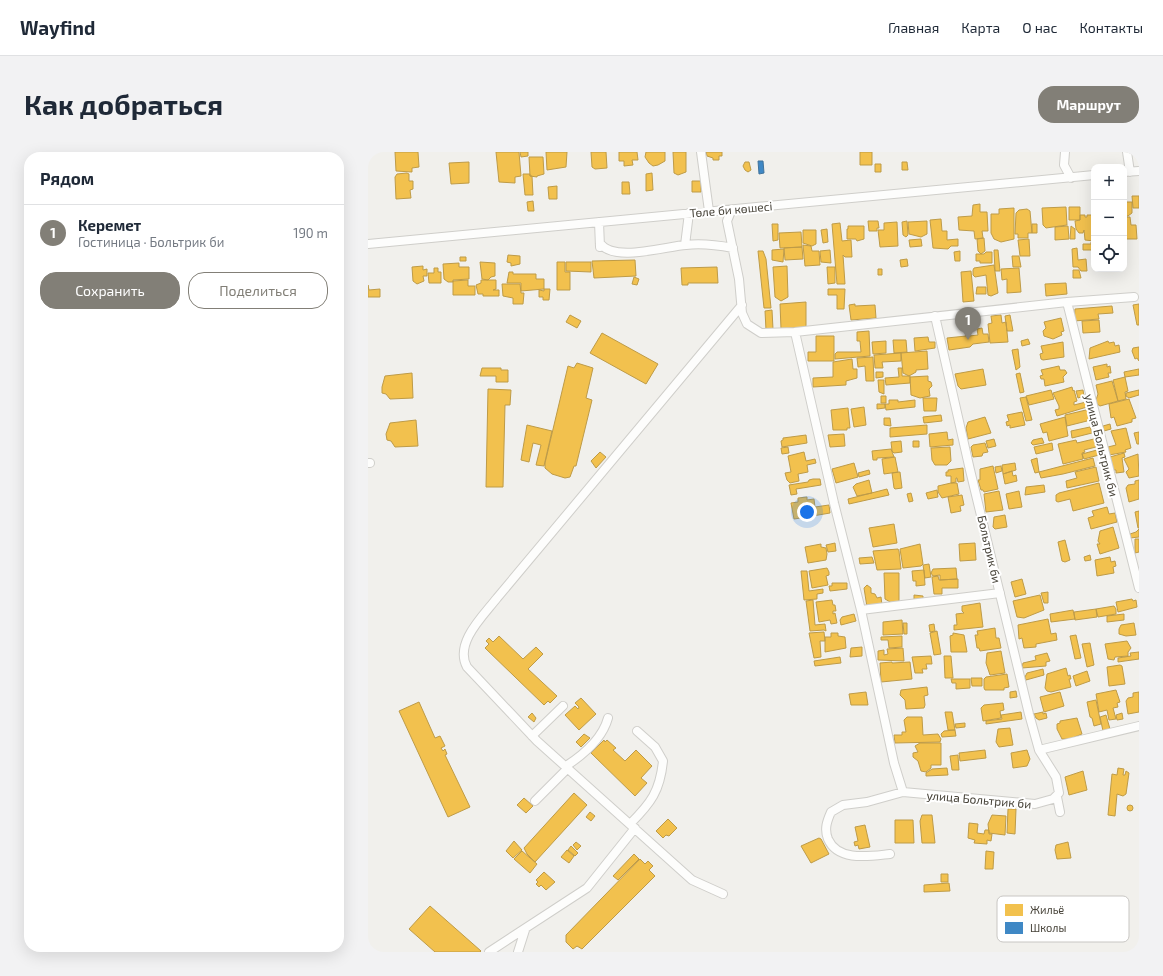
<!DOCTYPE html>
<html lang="ru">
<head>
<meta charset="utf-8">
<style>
  :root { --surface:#fff; --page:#f2f2f3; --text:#1f2937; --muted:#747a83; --line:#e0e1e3; --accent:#827f77 }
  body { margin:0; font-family:"Exo 2",sans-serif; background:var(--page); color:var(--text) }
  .controls { position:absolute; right:12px; top:12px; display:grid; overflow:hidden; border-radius:8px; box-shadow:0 4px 16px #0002 }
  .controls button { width:36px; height:36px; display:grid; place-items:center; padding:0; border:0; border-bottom:1px solid var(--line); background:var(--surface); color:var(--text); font:20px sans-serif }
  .you { position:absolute; left:439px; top:360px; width:14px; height:14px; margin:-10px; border:3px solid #fff; border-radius:50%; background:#1a73e8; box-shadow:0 0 0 6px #1a73e833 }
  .badge { display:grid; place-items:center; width:26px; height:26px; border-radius:50%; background:var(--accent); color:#fff; font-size:13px; font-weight:700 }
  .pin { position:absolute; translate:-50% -33px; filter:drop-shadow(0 1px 2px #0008) }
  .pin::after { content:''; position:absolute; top:21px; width:14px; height:12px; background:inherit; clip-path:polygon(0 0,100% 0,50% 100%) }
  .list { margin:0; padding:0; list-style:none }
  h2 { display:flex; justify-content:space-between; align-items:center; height:52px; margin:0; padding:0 16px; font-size:17px }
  h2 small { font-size:13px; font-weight:400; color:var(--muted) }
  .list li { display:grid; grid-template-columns:26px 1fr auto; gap:12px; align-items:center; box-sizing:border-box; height:56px; padding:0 16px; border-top:1px solid var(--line) }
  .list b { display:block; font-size:15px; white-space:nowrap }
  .list p { margin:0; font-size:13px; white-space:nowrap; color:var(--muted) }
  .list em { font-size:13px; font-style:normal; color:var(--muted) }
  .actions { display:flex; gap:8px; padding:12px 16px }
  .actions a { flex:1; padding:9px 0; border:1px solid var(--accent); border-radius:16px; text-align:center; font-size:14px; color:var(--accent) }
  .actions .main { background:var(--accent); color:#fff }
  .icon { flex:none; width:22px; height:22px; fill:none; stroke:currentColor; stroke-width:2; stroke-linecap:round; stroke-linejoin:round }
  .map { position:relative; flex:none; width:771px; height:800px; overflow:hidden; border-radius:16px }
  header { display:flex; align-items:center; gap:24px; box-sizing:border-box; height:56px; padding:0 20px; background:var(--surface); border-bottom:1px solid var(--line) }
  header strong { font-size:19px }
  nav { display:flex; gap:22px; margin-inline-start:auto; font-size:14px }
  .intro { display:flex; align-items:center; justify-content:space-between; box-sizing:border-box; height:96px; padding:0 24px }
  h1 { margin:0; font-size:28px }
  .button { padding:10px 18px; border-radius:16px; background:var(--accent); color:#fff; font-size:14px; font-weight:700 }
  main { display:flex; gap:24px; padding:0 24px }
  aside { flex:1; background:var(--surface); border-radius:16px; box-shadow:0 4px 16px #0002 }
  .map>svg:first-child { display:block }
  .homes { fill:#f2c14e; stroke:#be9b47 }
  .schools { fill:#3f88c5; stroke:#41739b }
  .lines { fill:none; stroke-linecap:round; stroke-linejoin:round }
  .minor-casing { stroke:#cfceca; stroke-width:10 }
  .minor { stroke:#fdfdfc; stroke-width:8 }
  .labels { text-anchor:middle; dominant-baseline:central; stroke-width:4; stroke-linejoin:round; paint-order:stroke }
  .street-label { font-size:12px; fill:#464238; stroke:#fff }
  .key { fill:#fff; stroke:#c8c6c3; stroke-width:1 }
  .key-label { font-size:11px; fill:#464238 }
</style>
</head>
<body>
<header>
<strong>Wayfind</strong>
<nav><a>Главная</a><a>Карта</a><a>О нас</a><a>Контакты</a></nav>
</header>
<div class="intro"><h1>Как добраться</h1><a class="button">Маршрут</a></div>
<main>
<aside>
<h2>Рядом<small></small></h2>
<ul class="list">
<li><span class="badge">1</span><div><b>Керемет</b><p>Гостиница · Больтрик би</p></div><em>190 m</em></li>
</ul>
<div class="actions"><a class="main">Сохранить</a><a>Поделиться</a></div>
</aside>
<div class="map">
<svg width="771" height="800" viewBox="0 0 771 800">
  <rect width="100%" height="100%" fill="#f1f0ec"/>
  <path class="homes" d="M27,0h23l1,15 -7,1v4l-16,-1z
    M128,0h23l2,24 -6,1v6l-16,-1z
    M152,0h8v4l-7,1z
    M178,0h21l-1,15 -19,3z
    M223,0h15l1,16 -12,1 -3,-2z
    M251,0h18l1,8h-6l1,5 -9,1v-5h-5z
    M278,0h19v9l-7,4 -5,1 -4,-3 -4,-6z
    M305,0h13v20l-8,3 -4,-2z
    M338,0h16v4h-3v4h-6v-2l-6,-2z
    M492,0h12v13h-12z
    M161,5h14l1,17 -7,2v1l-7,-1z
    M101,10v21l-18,1 -2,-21z
    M377,10h4l2,8 -3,2 -3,-2 -2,-4z
    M534,10h5l1,8h-6z
    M507,12h6v8h-6z
    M39,21l2,1v7h4v8l-3,1 1,8 -15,1 -1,-22 2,-3z
    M284,21l1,17 -7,1v-17z
    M155,22h7v2h2l1,19h-8z
    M324,29h9v11h-9z
    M254,30h7l1,12h-8z
    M189,34v13h-8l-1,-12z
    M764,44h7v12h-6z
    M165,49l1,10h-6l-1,-9z
    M756,50h8v11l-4,3h-4z
    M612,52v8h7l1,19h-6l1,7 -8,1 -1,-8 -15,-1 -1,-13 14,-1 1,-11z
    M698,55l1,18 -21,3 -3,-3 -1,-17z
    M701,55h11v13h-11z
    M646,56v31l-13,3 -7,-3 -3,-6v-19h8v-5z
    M659,57l3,2 2,22h-4v5h-10v-4h-3l1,-21 3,-3z
    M712,63h5v2h2v-2h7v26l-9,-1 -1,-10 -1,3h-4l-3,-4 -1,-8 5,-1z
    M756,65h6l1,8h5l1,14h-13z
    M573,67l1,12h5v9l11,-1v7h-7l-3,3 -15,-1 -3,-28z
    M500,69h10l1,7h-2v3h-8z
    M539,69l1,14 -2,2 -3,-2 -1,-13z
    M559,69v13l-6,3 -12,-3 -1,-12z
    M529,70l1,24 -18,1 -2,-17h6v-7z
    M472,71l2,18 9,-1 1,17h-7l-2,-2 2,29h-8l-5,-60z
    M404,72h6v16l-5,1z
    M664,72h5v9h-5z
    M480,74h16v13l-7,2 -1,-2h-9v-10h1z
    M700,74l1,13 -14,1v-13z
    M703,74l4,3v10h-5z
    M459,77l1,13 -5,1 -2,-13z
    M435,78h13v14l-4,2 -9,-3z
    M433,80l1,15 -22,1 -1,-15z
    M616,86l1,13 -4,3 -3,-3 -1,-12z
    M553,87l1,7 -12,1 -1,-7z
    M661,87l1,17h-10l-2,-16z
    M723,90h3v8h-11v-6h8z
    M435,93l8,1 1,5h7l1,14 -15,1z
    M434,95l1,12 -18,1 -1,-12z
    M709,96l1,12 8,-1 1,12h-6l-3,-4h-5l-1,-18z
    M416,97l-1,13 -11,-2v-10z
    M462,98l1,13 -10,-1 -1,-11z
    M626,98h4l2,21h-5z
    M390,99h5l3,8 5,49h-7z
    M592,99v10h-5l-1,-9z
    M618,100h6v11h-12v-2h-4v-7h8z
    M140,103l12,1v8l-9,2v-3l-4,-1z
    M644,104h7l2,11h-8z
    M92,105h6v4h-6z
    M539,107l1,7 -7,1 -1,-7z
    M267,108l1,16 -42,2 -2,-17z
    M112,110l15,1v13l-4,1 -3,3 -6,-1z
    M189,110h8v10h5v18h-13z
    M198,110h25v10l-25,-1z
    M91,111v4h10v12l-16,1v2h-5l-4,-3 -1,-15z
    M626,113l4,28 -7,3 -3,-1 -2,-20 -11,2 -2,-2v-5l1,-2z
    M55,114v4l4,-1v7h-4l1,5 -7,3 -4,-3 -1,-14z
    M419,114l1,31 -7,4 -6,-4 -2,-30z
    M349,115l1,16h-30v2h-6l-1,-17z
    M459,115h8v16l-7,1z
    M66,116h4v4h3v11h-12l-1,-10h6z
    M651,116l2,24 -14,1v-14l-5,1 -1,-11z
    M510,117h4v6h-4z
    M705,118h6l2,8h-8z
    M603,119l3,30 -11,1 -2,-30z
    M141,120h4v2h23v5h8v10l-23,2v-8h-14z
    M266,125l5,2 -2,6 -5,-1z
    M100,128v6h7v9h-22v-14z
    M113,128h15v9l-3,1h6v6h-16v-2h-5l-2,-9 5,-2z
    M698,131l1,11 -21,2 -1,-12z
    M134,132h18l1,9h3l-1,11h-10v-6l-10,-2z
    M0,133l1,5 11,-1v8h-12z
    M609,135h9v7h-10z
    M176,137h6l-1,11h-6v-3h-4v-7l5,1z
    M460,137h17l-1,20h-7v-14h-9z
    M438,150v25l-25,2 -1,-25z
    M487,152v2l20,-1 1,13 -25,2 -2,-15z
    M771,152v21h-2l-4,-20z
    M744,154l1,7 -15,1 1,5 -25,2 1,-12z
    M404,158l1,19 -7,1 -1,-19z
    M202,163l11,6 -4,7 -11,-6z
    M633,163l1,8 4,-1 2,20 -18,1 -2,-19 4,-1 -1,-7z
    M642,163l3,16h-6l-2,-15z
    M693,166l3,13 -3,1 1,3 -9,4 -9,-3 -1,-5 3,-3 -2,-6z
    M731,168l1,12 -17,1 -1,-12z
    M614,176l1,6h5l1,8 -16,2 -3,3 -21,3 -2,-12 19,-2 -1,-5 3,-1 1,6 9,-1 -1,-6z
    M501,179l1,25 -35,3v-5l2,-2h24l-1,-11h-3v-9z
    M234,181l56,31 -12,20 -56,-31z
    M448,184h18v25h-26v-9h8z
    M560,185l1,5h6v6l-20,3 -1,-13z
    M660,187l2,5 -8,2 -1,-5z
    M525,188h13l1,12 -13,1z
    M518,189v12l-13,1 -1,-12z
    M740,189l1,2 5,-1 1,4 4,-1 1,7 -31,7 1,-11z
    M695,190l1,15 -21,3 -2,-1 -1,-5 3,-1 -2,-7z
    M771,195v14l-2,-3 -2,1 -3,-8 1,-3z
    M650,197l2,18 -4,3 -4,-20z
    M559,199l1,18 -12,1v2l-7,4 -6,-3 -2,-20z
    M533,201v8l-19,1 1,6h-8l-1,-13z
    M505,205l1,24h-8l-1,-15 -7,1 -1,-9z
    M484,207l1,10h4v9l-11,3v4l-33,2v-9l20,-1v-15z
    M209,211l16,5 -7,30 6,2 -16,66h-2l-4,11 -5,1 -13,-4 -7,-6v-5l23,-97 6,2z
    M739,212v3l3,-1 1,7h-3l1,4 -13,3 -3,-13z
    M691,214l1,4h5l2,3 -4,4 1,5 -19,4 -1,-7h-3l-1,-3 3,-1 -2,-5z
    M114,216h19v2h7v12h-12v-6h-16z
    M530,216h4v8h8v7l-24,2 -1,-7 14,-1z
    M615,217l3,16 -25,4 -3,-3 -3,-12z
    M771,217v6l-14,2 -1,-5z
    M508,220h7v5l-7,1z
    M44,221l1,25 -23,1 -4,-5 -4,-1v-6l3,-11z
    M652,221l4,19 -4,1 -4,-19z
    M560,224v5l3,1 1,4 -3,3 1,7 -10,2 -9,-3 -1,-18z
    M757,225l3,14 -3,1 1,7 -8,2 -5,-21z
    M510,228h6v14l-5,-2z
    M744,229l6,20 -18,5 -3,-2 -1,-4 2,-6 -2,-9z
    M704,235l1,4 1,-1 3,11 -3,1v3l12,-3 1,5 -30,9 -2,-6 4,-1v-3l-6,-13z
    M120,237l23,1 -1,15h-5l-2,82h-17z
    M683,238l3,9 -25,6 -3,-9z
    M715,238l1,6 -6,2 -2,-7z
    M771,238v5l-10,3 -3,-2v-3z
    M513,244h5v7h-5z
    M658,245l6,23 -6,1 -6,-23z
    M555,246h14l-1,13h-12z
    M761,247l7,19 -4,1v3l-15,4 -3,-9 -3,1 -2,-14z
    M521,248h9v2l17,-2v7l-29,3 -1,-6h4z
    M509,252h8v4l-8,1z
    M496,255l2,18 -12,2 -3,-18z
    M480,256l2,20h-3v2h-14l-2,-20z
    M718,258h2l3,10 -24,6 -2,-11z
    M654,260l3,13 -15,3v-3l-3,1 -1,-4 3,-1 -2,-6z
    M573,263l1,6 -18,2 -1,-6z
    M617,265l6,16 -23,6 -2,-11 2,-6z
    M697,265l3,19 -19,5 -2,-9 -4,1 -3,-9z
    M516,266h6l1,8 -7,-1z
    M48,268l2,26 -23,1 -4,-6 -4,-1 -1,-6 4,-11z
    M742,272l1,5 -7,2 -1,-5z
    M159,273l25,6 -8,35 -8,-1 5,-20 -8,-2 -4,19 -8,-2z
    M559,273v9l-37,3v-9z
    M722,275l2,6 -20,5 -1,-7z
    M758,276l5,20 -6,2 1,2 -17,3 -1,-8 8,-2 -5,-14z
    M579,280l1,8 5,-1v6l-23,2 -1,-13z
    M771,280v12h-2l-3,-11z
    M476,282l1,12 -15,1 -2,-12z
    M438,283l1,8 -25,4 -1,-6 2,-1v-2z
    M674,286l2,5 -11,2 -2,-2 2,-3z
    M626,287l2,7 -8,2 -2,-7z
    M726,287l2,8 -12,3 1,2 -3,1 1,6 -20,5 -5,-20 18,-4 1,3z
    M533,289l1,11 -8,1 -2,-2 -1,-9z
    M545,289h6v6h-6z
    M617,291l3,9 -5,1 -1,3 -9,1 -2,-10 2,-2z
    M684,291l1,7 -17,4 -2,-7z
    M420,295l1,6 -7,1 -1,-6z
    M582,295l1,14 -4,4h-12l-3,-5 -1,-12z
    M523,297l3,8 -17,1v2h-4l-1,-9z
    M729,298l2,5 -15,4 -2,-5z
    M232,300l6,5 -10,11 -5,-7z
    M436,300l2,9 9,-2 1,4 -9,2 1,7 -10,2 1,7 -9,2 -3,-3 -2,-7 6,-1 -3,-16z
    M756,301l1,4 -3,1 2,14 -8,1v-3h-4l-2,-13z
    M770,302l1,22 -10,2 -3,-6 3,-3 -5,-10z
    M527,305l3,15 -14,2 -2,-15z
    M669,306l2,14 -4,1 -4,-13z
    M725,306l2,8 -32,8 -22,4 -2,-6z
    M486,311l4,14 -22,6 -4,-14z
    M647,311l1,7 -13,4 -1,-9z
    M625,314l5,23 -14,3 -1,-2h-2l-3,-10h2v-11z
    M633,314l1,5 -6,2 -1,-6z
    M728,315l3,14 -32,7 -1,-7 11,-3 -2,-6z
    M595,316l1,13 -6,1 -1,-4h-1v4l-5,1v-7h-5v-4h2v-2z
    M501,318l1,4 -11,3 -1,-4z
    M644,319l1,5 3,-1 1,6 -12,3 -2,-10z
    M532,320l2,16 -7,1 -1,-1 -2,-15z
    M445,327h7l1,6 -25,4 1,5 -6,1 -2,-10 19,-3 1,-2z
    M501,328l3,13 -15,3 -4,-9 3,-3z
    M771,328v19l-10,3 -3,-14 2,-3 7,-1v-3z
    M583,331h6l2,11 -17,4 -4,-6v-6z
    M731,331l5,20 -31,8 -3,-12 -12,3 -2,-1v-6l3,-2z
    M676,333l1,7 -20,3 1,-8z
    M519,337l2,6 -40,9 -1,-5z
    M569,338l1,7 -10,2 -2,-6z
    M631,339l4,19 -17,2 -2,-18z
    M651,339l3,16 -13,2 -3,-15z
    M543,341l2,8 -4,1 -2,-8z
    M594,343l2,10 -4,1 1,5 -10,2 -3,-16z
    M439,345v3l7,-1 1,8 14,-2 1,8 -23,4 -2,3 -4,-2 -7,1 -3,-16 7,-1v-4z
    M739,355l2,7 6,-1 2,9 -26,7 -3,-11 6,-2 -2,-5z
    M771,359v17h-1l-3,-16z
    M637,363l2,12 -12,2 -2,-2 1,-10z
    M526,372l3,19 -24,4 -4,-19z
    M745,375l6,21 -19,6 -3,-10h3l-2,-3 2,-10z
    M771,377v8l-9,1v-4l6,-2z
    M767,387h4v13l-4,1z
    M697,388l5,20 -5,2 -3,-1 -4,-19z
    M467,391l1,8 -8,1 -2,-7z
    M607,391l1,17 -16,1 -1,-17z
    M453,392v3l5,1 1,6 -1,6 -18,3 -3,-16z
    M552,392l3,20 -2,2 -18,2 -3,-19z
    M530,397l1,2 2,18 -24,1 -4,-19z
    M722,403l1,5 -6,1 -1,-4z
    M504,405l2,6 -14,1 -1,-6z
    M742,405l1,5 4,-1 1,5 -3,1 1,6 -17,3 -2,-16z
    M561,412l2,13 -6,1 -2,-13z
    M459,416l2,4v3l-3,1 2,9 -16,3 -3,-17z
    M588,416l1,11 -17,1v-5l-7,1 -2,-3 2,-4z
    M556,418l1,15 -9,1v-5h-3l-1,-10z
    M433,419h6l2,20 14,-2v4l-6,1v5l-13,1z
    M516,421h15v28l-7,2 -7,-4z
    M570,424l1,4 19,-1v9h-16v6h-8l-2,-17z
    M654,427l4,15 -11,3 -4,-15z
    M464,431h15v6l-17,2 -1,-5h3z
    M499,433l4,3v5l4,1 2,4 4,-1 1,8 -15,2 -3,-19z
    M680,440v11h-4l-3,-10z
    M546,443l9,1v4h-9z
    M672,443l4,15 -20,8 -7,-1 -4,-16z
    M764,447l1,2 3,-1 1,7 -19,5 -2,-10z
    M445,448l2,25 10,-1 1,7 -2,-1 -14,1 -4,-30z
    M464,448l1,5h2l1,6h-3v3l2,-1 2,10 -6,1 -1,-4 -11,2 -3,-20z
    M612,451l3,24 -29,3v-5h3l-1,-11 8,-1 -2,-2v-5z
    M746,454l2,3v5l-18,3 -2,-8z
    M728,457l1,8 -22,3 -1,-8z
    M705,458l2,9 -24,3 -1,-8z
    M486,462l2,7 -15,4 -1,-5 2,-3z
    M756,462v6l-17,2v-6z
    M680,467l3,15 5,-1 1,7 -21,4v3l-12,1 -2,-10 -3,1 -1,-14z
    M534,468l1,14 -20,1v-13z
    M535,471h4v11h-3z
    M766,471l2,12 -10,1 -7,-2v-5l2,-4z
    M566,472l1,7 -5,1 -1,-7z
    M627,476l1,10h3l2,10 -21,3 -1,-3h-2l-2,-13h3l-1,-4z
    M569,479l4,23 -7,1 -4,-22z
    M456,480l1,9h-5l1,16 -7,1 -5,-25z
    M463,481h7v3l7,1 1,11 -21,4v-15h6z
    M585,481l11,2 3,17h-16l-1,-16 3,-1z
    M708,483l5,23 -6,1 -5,-23z
    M131,484l24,23 13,-12 7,7 -15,15 29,27 -7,7 -2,-2 -4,4 -59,-57 4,-4 -3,-3 3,-3 4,4z
    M534,484v11l-13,1 -1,-8h-7v-3z
    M759,489l4,7 -3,4v4l-13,1 -1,3 -6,-1 -3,-15z
    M722,491l4,22 -7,2 -5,-23z
    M494,495v9l-12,1 1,-9z
    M535,496l1,13 -26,-1v-9l6,-1v5l4,-1 -1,-5z
    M633,499l4,22 -15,2 -4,-12 1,-10z
    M771,500v7l-21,3v-4l13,-2 -1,-3z
    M679,501l3,8 -4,1v4l-24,2 1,-5 13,-3 -1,-4z
    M563,504l1,8h-6l1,5h-5l1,4h-8l-3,-16z
    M576,504h7l2,22h-8z
    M472,505l1,6 -26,3 -1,-5z
    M524,510v1l18,-1 2,17 -31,3 -1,-19z
    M752,513l2,1 3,18 -16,2 -2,-19z
    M698,516l2,8 2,-1 1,4h-2l2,8 -20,5 -4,-1 -2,-3 2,-14z
    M675,517l1,6 -18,5 -1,-3 2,-4z
    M719,519l3,10 -14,5 -3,-10z
    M639,522l2,13 -5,1v2h-19l-1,-2v-9l2,-2z
    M603,526h11v8h-10z
    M583,527h19v9l-14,1v-6h-4z
    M559,535l1,8 -4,1 1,9 -1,3 -18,1 -1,-9 -5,-5 1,-5z
    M748,538l4,12 -3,1 1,4 -5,1 3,11 -7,1 -2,-10 -8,2 -3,-18z
    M648,539l1,6 -7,1v-6z
    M498,540l2,13h-17l-2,-11z
    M692,540l4,14 -20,6 -4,-15z
    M771,540v20l-11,2 -2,-13 2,-3 5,-1v-4z
    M213,546l15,16 -17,16 -14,-15 10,-9 3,3 1,-2 -4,-4z
    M728,548l5,24 -7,2 -2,-8 -2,-1 -3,-15z
    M51,550l16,36 5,-2 5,10 -4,2 2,3 2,-2 2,5 -2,1 25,52 -22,10 -49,-106z
    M635,551l1,7 -4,1 1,7 -18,3 -2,-13 3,-3z
    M577,560h7l3,18h-7z
    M653,560l1,7 -36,5v-3l16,-2 -1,-4z
    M675,560v2l3,-1 1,5 -8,2 -3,-2 -2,-4z
    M164,561l4,5 -2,4 -6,-5z
    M754,561l1,6 -6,1 -1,-5z
    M738,563l4,14 -7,2 -3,-14z
    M539,565h15l1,18 15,-1 3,5 -1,3 -45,1 -1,-8h8v-3h4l-2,-12z
    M709,566l5,16 -12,5h-8l-5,-10v-5l3,-1v-2z
    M597,571v4l-9,1 -1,-4z
    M642,576l3,17 -14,2 -3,-5 2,-13z
    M587,578l1,6 -14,1 -1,-3 3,-3z
    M216,582l6,4 -9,9 -5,-5z
    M236,588l1,2 2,-2 9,8 -3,2 12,11 11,-11 16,16 -11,12 6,5 -12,13 -44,-43z
    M552,591h21v22h-10v3l-5,4 -5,-1 -3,-10 -5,-4v-4l5,-1 -3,-6z
    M617,598l1,8 -26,3 -1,-8z
    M659,598l3,9 -3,7 -14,2 -2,-15z
    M590,603l1,15h-7l-2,-14z
    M579,616l1,7 -22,1v-3l6,-4z
    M750,616l6,1 -1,6h2l1,-4 3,2 -3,21 -3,2 -6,-2 -2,22 -7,-1 4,-41 5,1z
    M715,619l4,19 -18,5 -4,-18z
    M206,641l13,12 -52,57 -8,-8 -3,-6z
    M156,646l9,8 -7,7 -9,-8z
    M759 656a3 3 0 1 1 6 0a3 3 0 1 1-6 0Z
    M640,657h8l-1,25 -8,-1z
    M222,660l5,4 -4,5 -5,-4z
    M554,663h10l3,28h-13l-2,-22z
    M624,663l14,1 -1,19 -16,-2 -1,-9z
    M300,667l9,9 -8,8 -3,-1 -3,3 -7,-7z
    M527,668h18l1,23h-19z
    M601,671l9,1 -1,9 7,1 1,-4h4v4h3l-1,7 -4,-1v4l-13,-1 1,-3 -7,-2z
    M497,673l5,22 -11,2 -1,-4 -3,1 -1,-4 4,-1 -3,-14z
    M451,686l2,1 8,15 -18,9 -10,-17z
    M146,689l8,9 -9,8 -7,-7z
    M208,690l5,4 -4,4 -4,-5z
    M700,690l3,16 -14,1 -2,-9 1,-5z
    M203,694l7,7 -3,3 -7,-6z
    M199,698l7,6 -5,7 -8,-6z
    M154,699l15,13 -7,9 -16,-14z
    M618,699l8,1 -1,17h-8z
    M266,702l5,5 -21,21 -5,-4z
    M272,707l5,5 3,-3 5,5 -4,4 6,6 -73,73 -5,-3 -4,3 -7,-7v-7z
    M176,720l11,10 -9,8 -5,-5 -2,2 -3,-3 2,-2 -2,-2z
    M573,722h7v8h-7z
    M581,731l1,8 -26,1v-7z
    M62,754l51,45 -1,1h-45l-26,-23z"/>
  <path class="schools" d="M390,9h5l1,12 -5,1z"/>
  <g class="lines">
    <g class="minor-casing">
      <path id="minor" d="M333,0l8,59
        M697,0l-1,13 7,13
        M759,0l3,20
        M756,20l15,-1
        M364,57l-5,12 12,58 3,34 5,11 14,9 34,-1 272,-30 67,-5
        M231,70l1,25
        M232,91c13,20 67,3 86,2 16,-2 31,0 47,3
        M0,92l726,-69
        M317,93l4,-32
        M699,150l72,286
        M427,180l39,171 27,107 33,153 9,29
        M0,311h2
        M493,458l139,-17
        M164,584l31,-30
        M671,598l100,-24
        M198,614c17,-11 36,-26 42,-48
        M689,645l3,15
        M167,649l33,-33
        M262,672c21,-21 30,-33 33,-63l-8,-14 -18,-16
        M522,702c-20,2 -52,8 -62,-15 -4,-10 -1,-18 3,-27l12,-7 24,-3 36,-10 132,12 18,-5 6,-6 -3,-16 -17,-27 -10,-36 -59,-244 -35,-154
        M355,742l-31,-14 -155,-139 -70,-74c-13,-24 16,-51 30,-69l245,-293
        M121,800l98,-64 48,-60
        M150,800l7,-22"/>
    </g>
    <use href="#minor" class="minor"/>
  </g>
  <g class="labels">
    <g class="street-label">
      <text transform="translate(363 57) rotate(-5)">Төле би көшесі</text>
      <text transform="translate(734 293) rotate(76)">улица Больтрик би</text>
      <text transform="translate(622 397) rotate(77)">Больтрик би</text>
      <text transform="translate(611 647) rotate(5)">улица Больтрик би</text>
    </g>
  </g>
  <rect x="629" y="744" width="132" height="46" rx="6" class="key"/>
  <rect x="637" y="752" width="18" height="12" fill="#f2c14e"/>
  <rect x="637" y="770" width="18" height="12" fill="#3f88c5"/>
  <g class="key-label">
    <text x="662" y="762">Жильё</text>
    <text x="662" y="780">Школы</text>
  </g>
</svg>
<div class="controls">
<button>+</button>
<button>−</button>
<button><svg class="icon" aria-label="locate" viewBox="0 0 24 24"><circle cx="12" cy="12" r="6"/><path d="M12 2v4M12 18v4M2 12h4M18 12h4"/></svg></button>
</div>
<div class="you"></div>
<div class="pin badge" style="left:600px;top:188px">1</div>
</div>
</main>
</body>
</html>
